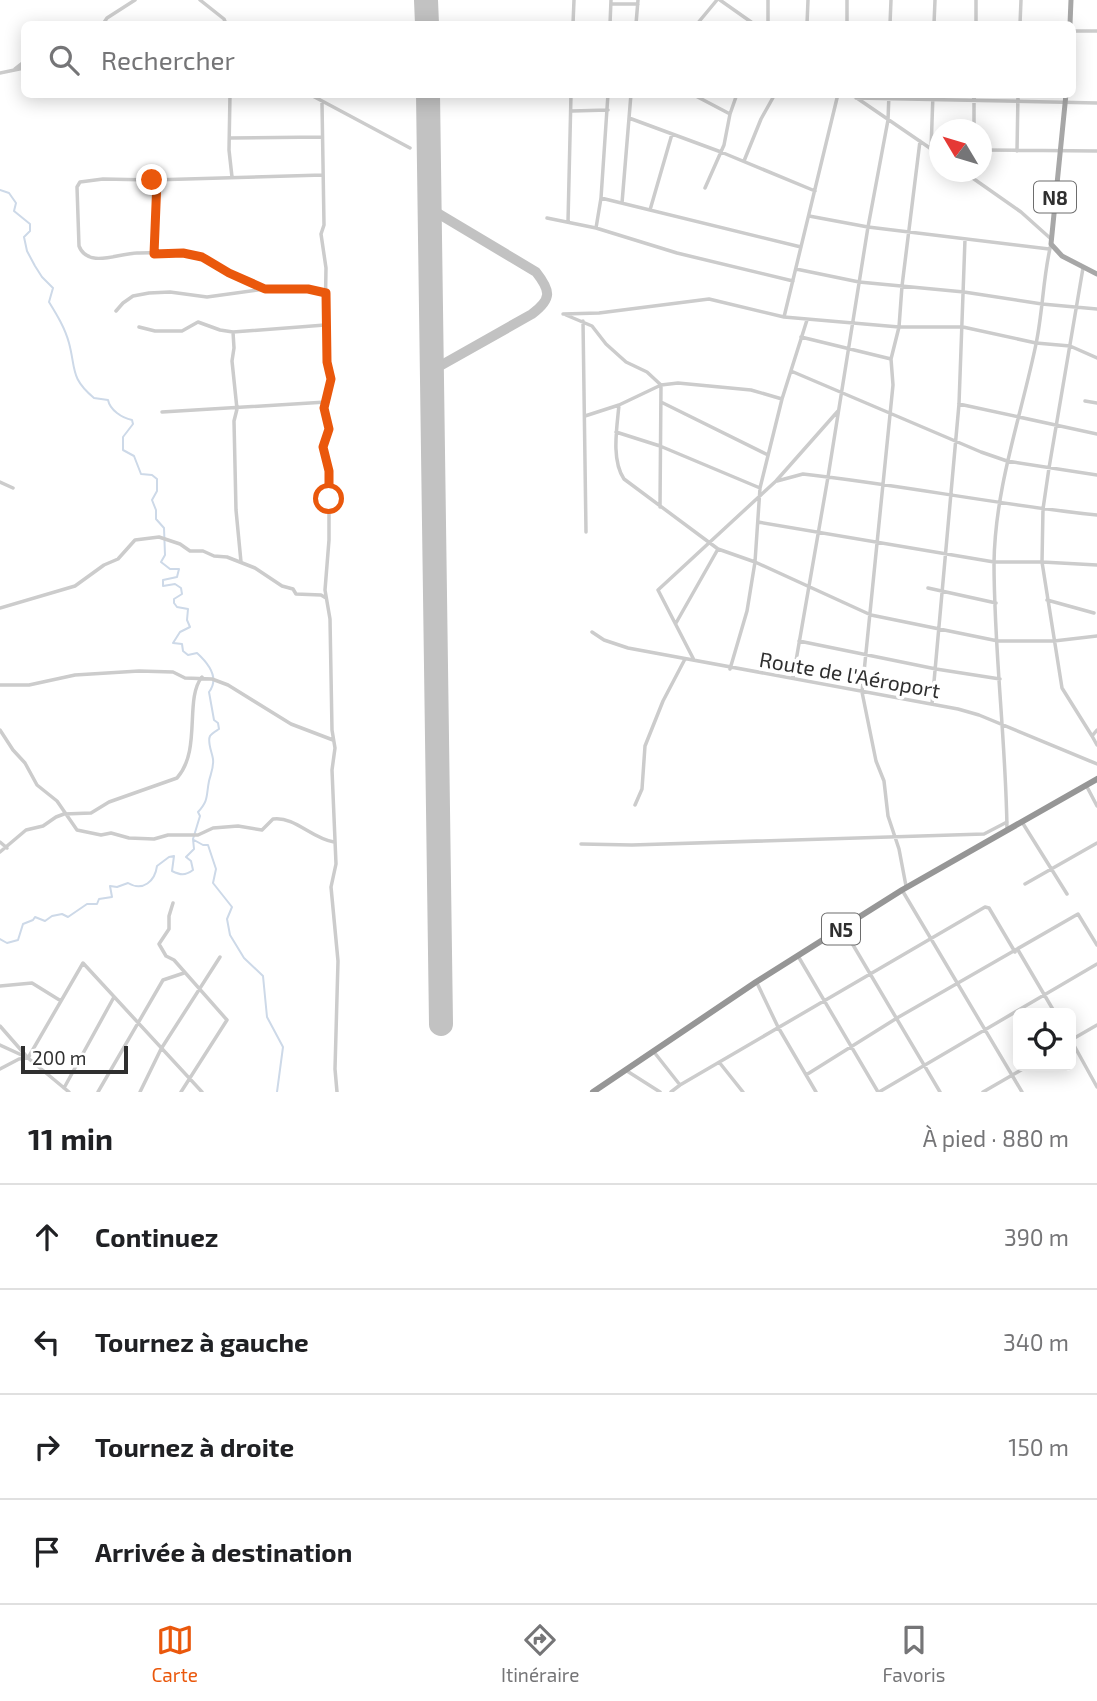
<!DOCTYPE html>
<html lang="fr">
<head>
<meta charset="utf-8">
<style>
  :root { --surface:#fff; --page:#f2f2f2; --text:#202124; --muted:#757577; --line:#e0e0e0; --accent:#ea580c }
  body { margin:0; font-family:"Exo 2",sans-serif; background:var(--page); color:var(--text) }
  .controls { position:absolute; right:21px; bottom:21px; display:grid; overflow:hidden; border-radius:10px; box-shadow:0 4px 18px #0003 }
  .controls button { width:63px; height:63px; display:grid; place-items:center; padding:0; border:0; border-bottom:2px solid var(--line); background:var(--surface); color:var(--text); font:35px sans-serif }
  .compass { position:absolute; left:929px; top:119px; width:63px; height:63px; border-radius:50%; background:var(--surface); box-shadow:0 4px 18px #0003; rotate:308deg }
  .scale { position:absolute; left:21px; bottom:18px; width:107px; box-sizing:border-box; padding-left:7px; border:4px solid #2f2f2f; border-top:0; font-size:19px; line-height:24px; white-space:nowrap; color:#2f2f2f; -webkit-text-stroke:5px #fff; paint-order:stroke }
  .stop { position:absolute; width:21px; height:21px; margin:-16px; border:5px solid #ea580c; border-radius:50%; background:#fff }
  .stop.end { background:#ea580c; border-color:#fff; box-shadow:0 2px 7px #0008 }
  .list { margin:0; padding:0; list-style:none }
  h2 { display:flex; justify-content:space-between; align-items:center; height:91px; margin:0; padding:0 28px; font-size:30px }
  h2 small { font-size:23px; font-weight:400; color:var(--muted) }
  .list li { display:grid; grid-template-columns:46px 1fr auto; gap:21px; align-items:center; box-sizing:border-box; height:105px; padding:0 28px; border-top:2px solid var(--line) }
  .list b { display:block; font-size:26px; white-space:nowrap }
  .list em { font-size:23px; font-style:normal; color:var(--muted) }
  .icon { flex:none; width:38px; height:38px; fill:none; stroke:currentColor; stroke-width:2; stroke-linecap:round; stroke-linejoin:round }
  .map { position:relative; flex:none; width:1097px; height:1092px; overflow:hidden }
  .search { position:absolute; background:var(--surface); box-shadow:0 4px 18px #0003; left:21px; right:21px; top:21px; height:77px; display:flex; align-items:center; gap:18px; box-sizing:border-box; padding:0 24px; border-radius:10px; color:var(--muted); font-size:26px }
  .sheet { height:511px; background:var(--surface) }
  nav { display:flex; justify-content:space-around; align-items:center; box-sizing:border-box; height:98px; border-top:2px solid var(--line); background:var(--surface); font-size:19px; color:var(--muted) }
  nav a { display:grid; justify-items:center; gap:4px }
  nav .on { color:var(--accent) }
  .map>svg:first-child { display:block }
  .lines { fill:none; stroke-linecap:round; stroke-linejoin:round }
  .stream { stroke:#cdd9e8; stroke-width:2 }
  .taxiway { stroke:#c2c2c2; stroke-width:10 }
  .runway { stroke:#c2c2c2; stroke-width:24 }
  .minor { stroke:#ccc; stroke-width:3.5 }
  .major { stroke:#a7a7a7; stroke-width:5 }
  .highway { stroke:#969696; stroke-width:6 }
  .route { stroke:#ea580c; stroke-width:9 }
  .labels { text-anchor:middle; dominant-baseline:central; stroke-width:7; stroke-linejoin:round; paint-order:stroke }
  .shield { fill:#fff; stroke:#6d6d6d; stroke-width:2 }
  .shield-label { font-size:19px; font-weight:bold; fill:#2f2f2f }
  .street-label { font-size:21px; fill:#2f2f2f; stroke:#fff }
</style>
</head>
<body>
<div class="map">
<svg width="1097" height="1092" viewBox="0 0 1097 1092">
  <rect width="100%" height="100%" fill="#fff"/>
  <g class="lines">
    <path class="stream" d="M0,190l9,3 7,10 -2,8 16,13v7l-6,6 3,14 8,15 7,11 11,11 -4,14c8,13 16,26 20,41 7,26 1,35 25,55l14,2c2,10 14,18 24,20l1,4 -10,13v13l11,6 7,18 11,1 5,4v12l-5,9 4,10v9l8,9 1,27 -4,7 9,7h9l-2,8 -14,3v6l12,-2 6,4 1,6 -8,5v4l3,4 11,2 -1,11 3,7 -10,5 -7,11 9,1 1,7 5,4 9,-2c11,10 23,25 12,39l5,28 4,3 1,6c-3,2 -7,4 -9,7 -3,6 2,16 3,23 1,8 -2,14 -4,22 -3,15 0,19 -11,31l2,4 -7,23 1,10 -8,8 5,4 2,9c-8,6 -13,5 -21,1l2,-15 -5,1 -12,9c-2,15 -14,26 -29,17l-11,4 -7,-1 2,11 -13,2 -2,5h-10l-19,13 -6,-3 -10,2 -7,5 -10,-4 -2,3 -10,4 -5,16 -11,3 -7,-4
      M194,840l9,5h5l8,24 -3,14 19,24 -5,12 3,16 14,23 19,18 4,41 16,30 -6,45"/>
    <path class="taxiway" d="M429,208l107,64c15,19 16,27 -4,42l-101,57"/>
    <path class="runway" d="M426,0l1,24
      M428,94l13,930"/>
    <path class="minor" d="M200,0l24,19 2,5
      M720,0l34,24
      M611,4h27
      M103,24l4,-6 28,-18
      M573,24l1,-24
      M610,24l1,-24
      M636,24l2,-24
      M697,24l20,-24
      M768,24v-24
      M807,24l1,-24
      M847,24v-24
      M890,24l1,-24
      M934,24l1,-24
      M976,24v-24
      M1020,24l1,-24
      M1072,31h25
      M15,69l9,-7
      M0,73l24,-5
      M230,94l-1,56 3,27
      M309,94l101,54
      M692,94l38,20
      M851,94l89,61
      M856,98l241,5
      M322,103l2,122 -3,9 5,34 -1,57 1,37 5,17 -7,29 5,21 -6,18 6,24v69l-4,50 5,29 2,111 3,18 -3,22 4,94 -5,23 7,74 -3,108 2,23
      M572,111l36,-1
      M629,118l92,34 94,39
      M974,130v-36
      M230,138l92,-1
      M931,150l2,-56
      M982,150l115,1
      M1017,151l1,-57
      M744,161l17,-42 14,-25
      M964,172l57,40 29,26
      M705,188l19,-43 6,-31 7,-20
      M601,198l200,49
      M622,203l9,-109
      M650,210l22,-76
      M809,216l59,11 181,22
      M547,218l49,10 81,25 116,28
      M568,222l3,-128
      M596,228l5,-30 7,-104
      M154,254l3,-74
      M1083,268l-34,200 -6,41 -1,53 20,126 30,48
      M796,269l63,13 105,10 78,12 55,5
      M265,289c-11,-7 -23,-9 -35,-16 -9,-5 -17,-14 -27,-16 -21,-6 -45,-4 -66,-4 -18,0 -49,16 -58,-7l-2,-59 3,-5 23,-3 49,1 171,-5
      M116,311l7,-8 10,-7 16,-3 21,-1 37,5 58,-8h43l18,4
      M563,314l36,-1 110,-14 75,18 115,10h64l73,16 34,3 27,12
      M566,315l26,11 14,18 20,18 21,10 14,13 -1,122
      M784,317l54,-223
      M583,321l3,211
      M139,327l16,4h27l16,-9 22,8 13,2 92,-7
      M233,332l1,16 -2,13 5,48 -3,12 2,89 5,52
      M801,337l90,22
      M791,371l190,81 26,9 90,14
      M1085,401l12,2
      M661,402l107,53
      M959,404l138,30
      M619,405c-2,22 -8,55 5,74l94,70 37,13 116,53 127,26h56l43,-5
      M162,412l164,-10
      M585,416l34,-11 42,-20 17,-2 73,7 31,9
      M616,432l44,14 100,42
      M777,481l26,-7c99,11 196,31 294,41
      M0,482l13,6
      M758,522l236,40h48l55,3
      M928,588l68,15
      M1047,600l47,13
      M0,608l75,-22 29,-21 14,-6 17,-19 24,-3 21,7 10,7h13l11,5 13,1 28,11 27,18 11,3 3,5 25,1 5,3
      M676,623l42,-74
      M592,632l12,8 24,8 330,61 21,6 118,49
      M799,641l137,28 64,10
      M694,660l-36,-70 118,-109 62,-70
      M730,669l17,-58 8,-49 5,-74 22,-89 25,-79
      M793,678l35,-201 40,-250 20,-107 1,-26
      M0,685h29l46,-10 64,-4 34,1 12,6 27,1 16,6 63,39 42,16
      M932,704l27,-300 6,-165
      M0,730l13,20 12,13 12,22 20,16 20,29 24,5 10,-2 18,5 25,1 14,-4h30l15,-7 25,-2 24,4 11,-11c22,-3 39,20 61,23
      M1097,730l-5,6 5,9
      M1086,785l11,21
      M635,805l7,-16 3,-43 18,-45 22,-42
      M1022,822l45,72
      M1007,830c-1,-89 -13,-178 -13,-267 1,-76 27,-146 42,-219 7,-33 7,-68 15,-100
      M0,842l7,6
      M581,844l51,1 352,-11 23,-12
      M0,852l26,-22 17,-4 13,-9 8,-3 27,-1 18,-11 68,-24c25,-28 7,-79 25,-101
      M1025,884l72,-41
      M906,886l-7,-37 -11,-33 -4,-35 -8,-20 -14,-69 31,-307 -2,-26 8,-32 3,-41 18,-145
      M902,890l120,202
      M173,903l-4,13v13l-10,15 7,12 8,4 53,60 -46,72
      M843,928l97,164
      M1018,950l37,63
      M798,956l80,136
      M757,983l21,44 38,65
      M0,986l32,-3 29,18
      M1097,1025l-26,15 26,47
      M0,1026l28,32 41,34
      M0,1045l26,12
      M654,1052l26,33 305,-178 4,1 26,44
      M719,1062l24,30
      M0,1069l19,-10 9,-1 55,-95 119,129
      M627,1071l33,21
      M806,1075l91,-57 181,-104 19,31
      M64,1088l50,-91
      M98,1092l65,-112 21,-7
      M140,1092l21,-43 59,-92
      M671,1092l9,-7
      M879,1092l218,-128
      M983,1092l45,-26"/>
    <path class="major" d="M1070,24l1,-24
      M1066,94l-15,150 11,12 35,18"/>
    <path class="highway" d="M593,1092l163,-110 146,-92 195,-111"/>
  </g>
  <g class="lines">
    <path class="route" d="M152,180h5l-3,74 29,-1 19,4 27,16 36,16h43l18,4 1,69 4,17 -7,29 5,21 -6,18 6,24v28"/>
  </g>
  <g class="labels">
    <g class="shield">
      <rect x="1034" y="181.5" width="42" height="31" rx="5"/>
      <rect x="822" y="913.5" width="38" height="31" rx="5"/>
    </g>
    <g class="shield-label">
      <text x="1055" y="197">N8</text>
      <text x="841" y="929">N5</text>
    </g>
    <g class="street-label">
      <text transform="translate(850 674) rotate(10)">Route de l'Aéroport</text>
    </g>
  </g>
</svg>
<div class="controls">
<button><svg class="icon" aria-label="locate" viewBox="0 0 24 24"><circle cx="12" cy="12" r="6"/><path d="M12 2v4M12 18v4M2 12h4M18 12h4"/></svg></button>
</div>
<svg class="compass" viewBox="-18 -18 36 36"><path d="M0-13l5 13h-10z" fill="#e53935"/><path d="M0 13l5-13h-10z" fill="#757577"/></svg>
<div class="scale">200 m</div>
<div class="stop" style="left:329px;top:499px"></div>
<div class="stop end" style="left:152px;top:180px"></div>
<div class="search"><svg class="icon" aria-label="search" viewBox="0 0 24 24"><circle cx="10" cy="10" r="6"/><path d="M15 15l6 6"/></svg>Rechercher</div>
</div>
<section class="sheet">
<h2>11 min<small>À pied · 880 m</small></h2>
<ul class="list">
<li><svg class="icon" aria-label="ahead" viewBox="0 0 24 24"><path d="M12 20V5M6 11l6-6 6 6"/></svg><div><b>Continuez</b></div><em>390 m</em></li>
<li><svg class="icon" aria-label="left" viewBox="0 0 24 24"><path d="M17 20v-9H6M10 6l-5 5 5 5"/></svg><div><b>Tournez à gauche</b></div><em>340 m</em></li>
<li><svg class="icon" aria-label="right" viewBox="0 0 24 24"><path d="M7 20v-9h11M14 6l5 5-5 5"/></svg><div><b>Tournez à droite</b></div><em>150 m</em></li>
<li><svg class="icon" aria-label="arrive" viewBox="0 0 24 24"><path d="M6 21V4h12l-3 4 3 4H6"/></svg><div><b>Arrivée à destination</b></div></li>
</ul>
</section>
<nav>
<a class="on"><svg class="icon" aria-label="map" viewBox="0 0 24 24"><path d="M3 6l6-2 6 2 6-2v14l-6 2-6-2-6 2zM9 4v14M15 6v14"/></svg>Carte</a>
<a><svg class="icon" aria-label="directions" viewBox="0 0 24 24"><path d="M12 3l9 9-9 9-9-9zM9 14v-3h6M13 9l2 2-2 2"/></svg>Itinéraire</a>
<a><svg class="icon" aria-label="saved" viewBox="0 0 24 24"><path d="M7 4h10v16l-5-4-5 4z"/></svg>Favoris</a>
</nav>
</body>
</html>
